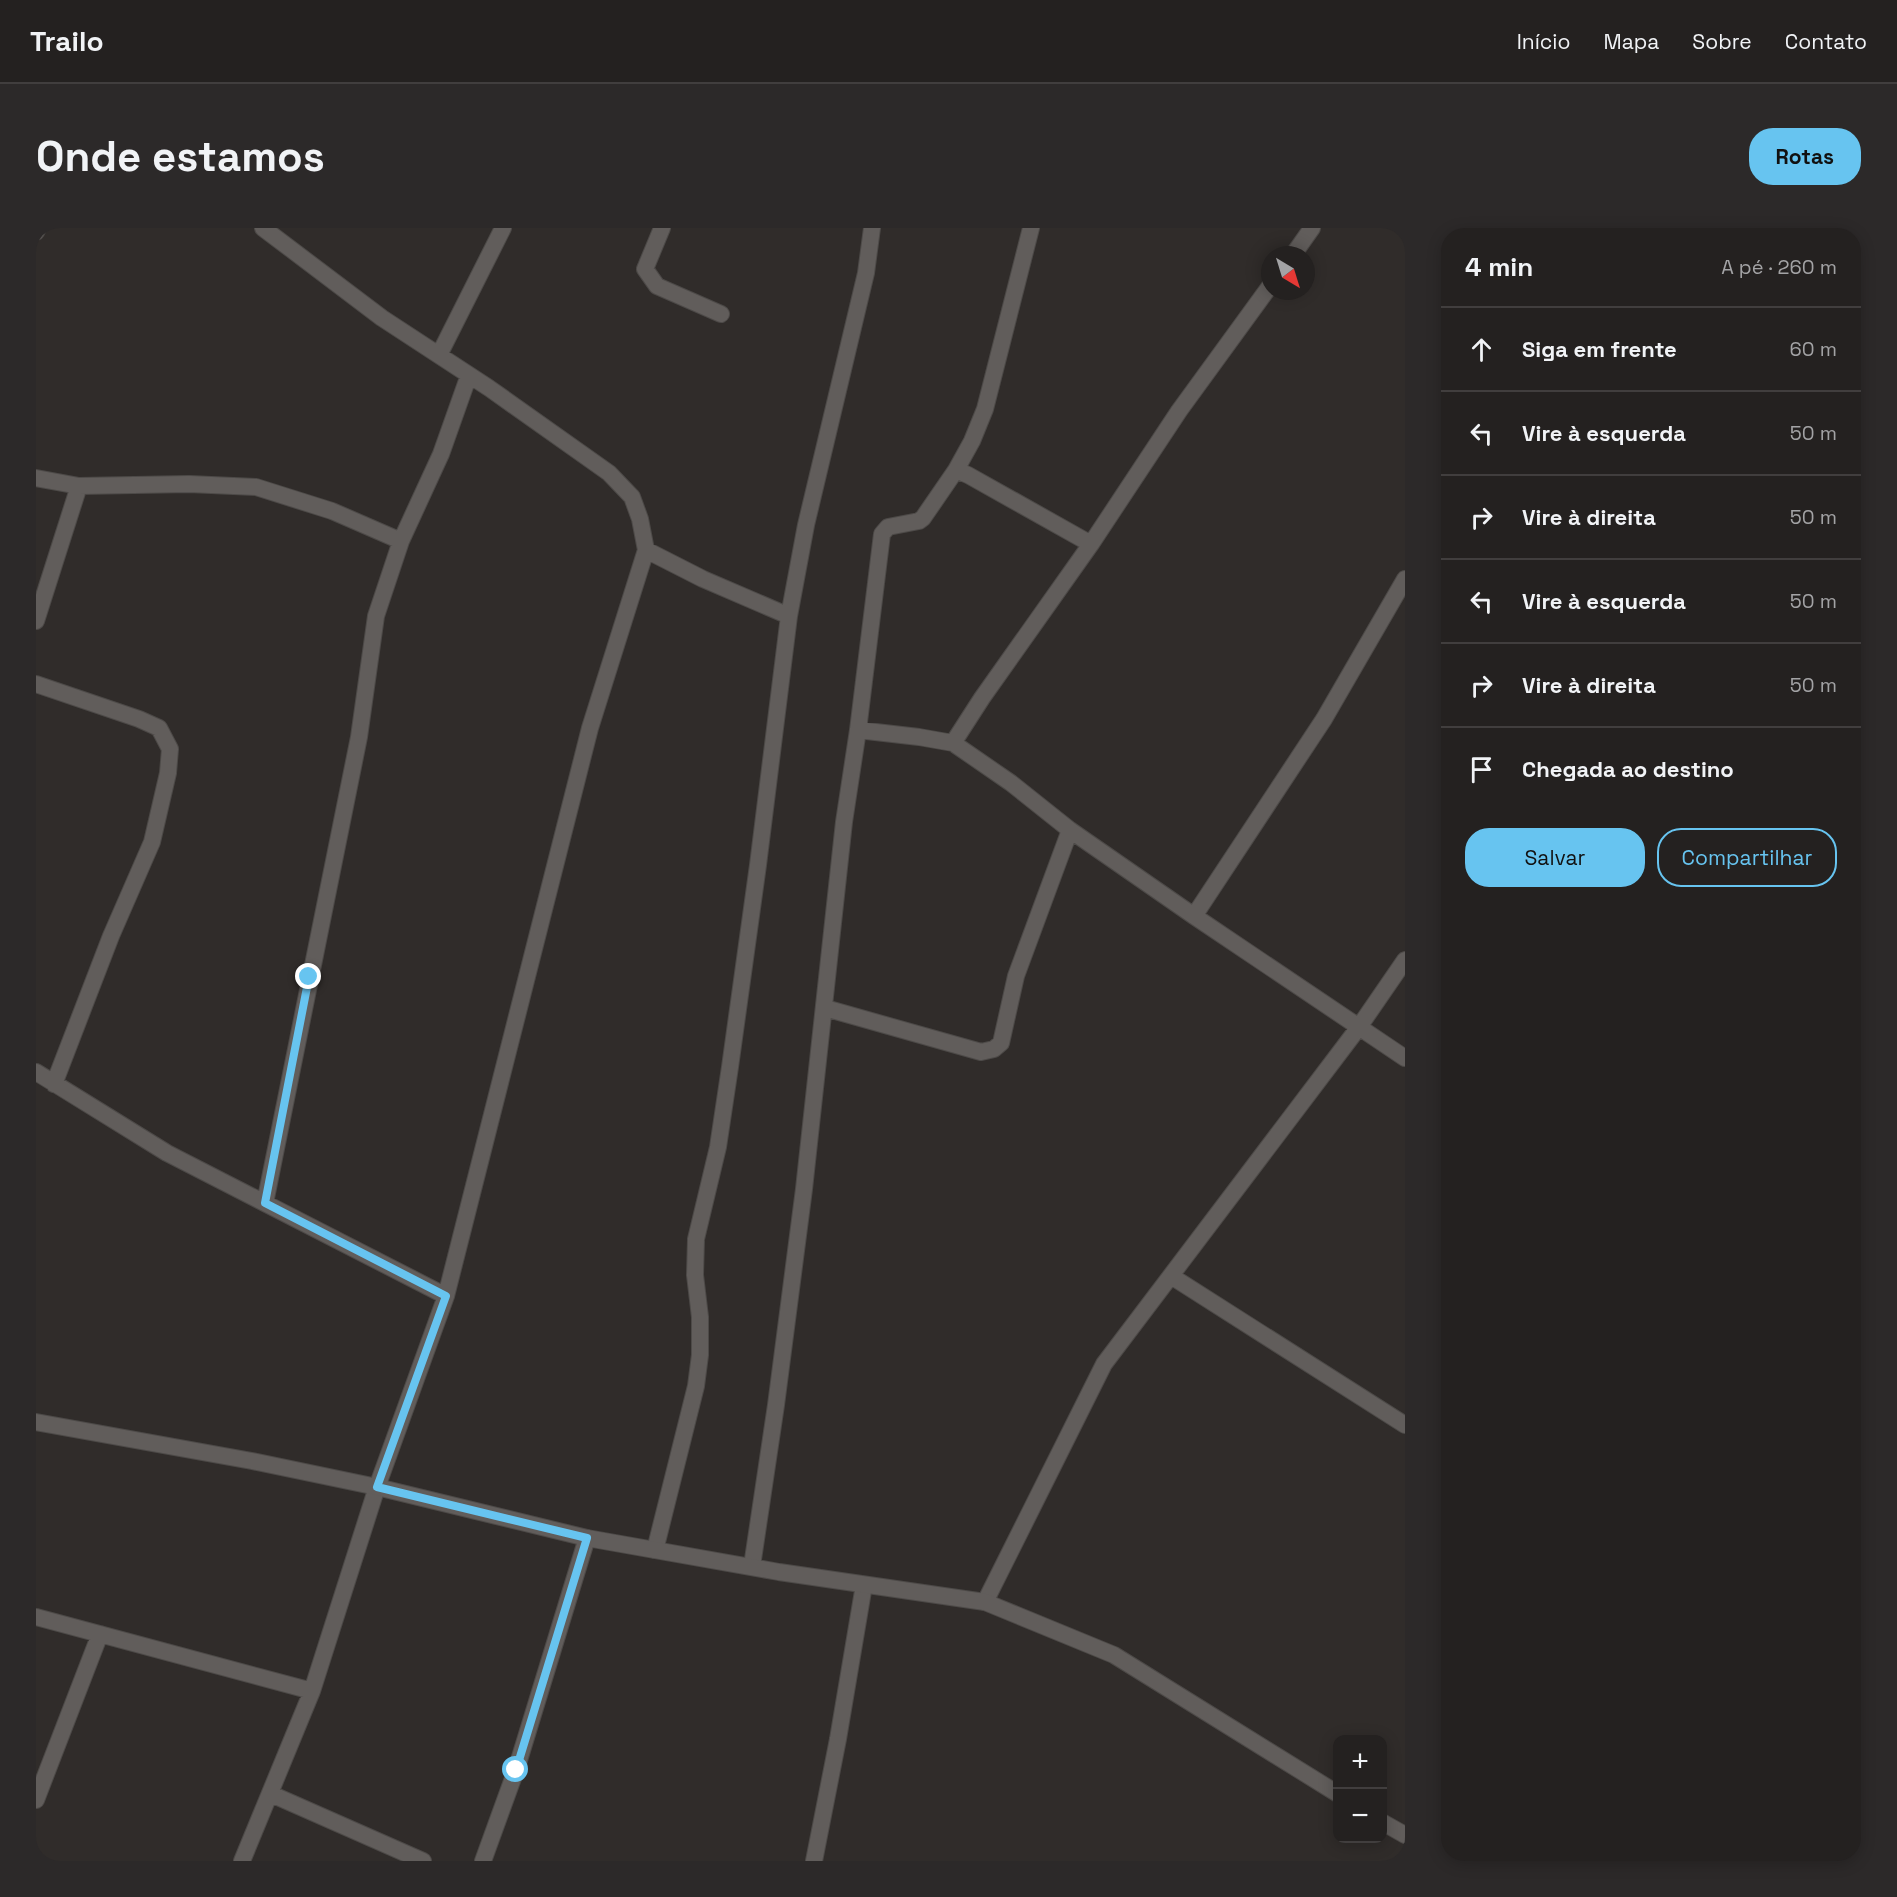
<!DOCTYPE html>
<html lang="pt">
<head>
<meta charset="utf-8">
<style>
  :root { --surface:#242120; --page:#2c2929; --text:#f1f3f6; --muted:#a3a3a5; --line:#413e3e; --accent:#67c4f0 }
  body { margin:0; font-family:"Space Grotesk",sans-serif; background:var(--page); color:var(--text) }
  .controls { position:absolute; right:18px; bottom:18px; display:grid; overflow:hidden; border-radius:12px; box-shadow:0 3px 15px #0003 }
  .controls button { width:54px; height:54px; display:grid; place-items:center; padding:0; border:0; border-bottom:2px solid var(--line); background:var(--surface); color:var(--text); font:30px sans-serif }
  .compass { position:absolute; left:1225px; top:18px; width:54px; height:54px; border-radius:50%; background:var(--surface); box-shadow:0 3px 15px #0003; rotate:142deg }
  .stop { position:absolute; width:18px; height:18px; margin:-14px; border:4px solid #67c4f0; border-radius:50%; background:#fff }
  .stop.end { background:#67c4f0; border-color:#fff; box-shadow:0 2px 6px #0008 }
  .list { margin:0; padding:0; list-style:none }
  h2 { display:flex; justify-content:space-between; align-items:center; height:78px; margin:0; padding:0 24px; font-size:26px }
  h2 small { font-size:20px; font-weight:400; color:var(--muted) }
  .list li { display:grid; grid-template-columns:39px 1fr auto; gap:18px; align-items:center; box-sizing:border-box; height:84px; padding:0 24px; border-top:2px solid var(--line) }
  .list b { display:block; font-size:22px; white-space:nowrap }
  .list em { font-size:20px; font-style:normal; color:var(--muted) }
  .actions { display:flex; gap:12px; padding:18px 24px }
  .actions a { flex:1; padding:14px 0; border:2px solid var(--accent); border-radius:24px; text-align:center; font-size:21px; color:var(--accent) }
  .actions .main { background:var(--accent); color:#111 }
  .icon { flex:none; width:33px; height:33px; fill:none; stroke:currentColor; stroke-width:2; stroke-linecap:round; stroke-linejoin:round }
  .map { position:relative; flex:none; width:1369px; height:1633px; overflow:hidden; border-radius:24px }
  header { display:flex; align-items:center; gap:36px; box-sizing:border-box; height:84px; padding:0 30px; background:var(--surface); border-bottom:2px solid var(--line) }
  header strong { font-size:28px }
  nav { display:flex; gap:33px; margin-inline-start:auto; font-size:21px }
  .intro { display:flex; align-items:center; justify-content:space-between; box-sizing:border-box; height:144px; padding:0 36px }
  h1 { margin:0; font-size:42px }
  .button { padding:15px 27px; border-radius:24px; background:var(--accent); color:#111; font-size:21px; font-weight:700 }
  main { display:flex; gap:36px; padding:0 36px }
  aside { flex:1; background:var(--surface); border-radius:24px; box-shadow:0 3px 15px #0003 }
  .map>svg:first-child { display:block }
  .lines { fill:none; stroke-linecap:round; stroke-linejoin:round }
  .minor-casing { stroke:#4d4a48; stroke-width:18 }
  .tertiary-casing { stroke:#4d4a48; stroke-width:18 }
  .minor { stroke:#615d5b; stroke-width:16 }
  .tertiary { stroke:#615d5b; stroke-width:16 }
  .route { stroke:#67c4f0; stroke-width:8 }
</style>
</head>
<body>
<header>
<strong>Trailo</strong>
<nav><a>Início</a><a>Mapa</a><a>Sobre</a><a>Contato</a></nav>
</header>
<div class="intro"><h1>Onde estamos</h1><a class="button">Rotas</a></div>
<main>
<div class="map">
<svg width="1369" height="1633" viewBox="0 0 1369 1633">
  <rect width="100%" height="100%" fill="#302c2a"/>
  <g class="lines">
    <g class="minor-casing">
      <path id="minor" d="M626,0l-17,41 12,17 64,28
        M0,4l2,-4
        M1257,27l19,-27
        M403,127l64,-127
        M920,242l12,5 123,69
        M0,250l43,8 110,-2 67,3 76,24 69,30
        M610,322l57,29 86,37
        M0,393l43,-135
        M0,456l103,35 20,9 11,21 -2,24 -16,69 -41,94 -57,148
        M822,502l61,7 34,6 29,-45 109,-154 88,-133 91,-125
        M917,515l58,40 59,47 124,86 211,142
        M1158,688l130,-197 81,-140
        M789,780l156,44 13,-3 7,-6 15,-67 54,-146
        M0,844l131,81 279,143
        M229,975l94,-466 17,-121 25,-75 40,-87 28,-79
        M1135,1048l234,149
        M619,1322l41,-164 4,-31v-38l-5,-42 1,-36 22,-92 12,-80 28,-202 31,-249 17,-91 60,-252 6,-45
        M716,1338l24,-161 28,-216 40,-367 14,-92 24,-196 6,-7 31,-6 4,-3 33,-48 16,-29 13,-32 46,-181
        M949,1374l119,-238 255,-337 46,-67
        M0,1389l276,74
        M235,1566l152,67
        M0,1572l64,-166
        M206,1633l70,-170 65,-204 69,-191 144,-568 56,-178 -6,-31 -8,-22 -23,-24 -120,-85 -107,-70 -119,-90
        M447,1633l33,-91 71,-232
        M778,1633l24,-122 26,-154"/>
    </g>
    <g class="tertiary-casing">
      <path id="tertiary" d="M0,1194l216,39 125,26 210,51 192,34 206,30 129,53 224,139
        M1346,1594l23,13"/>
    </g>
    <use href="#minor" class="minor"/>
    <use href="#tertiary" class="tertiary"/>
  </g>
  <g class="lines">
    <path class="route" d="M273,749l-44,226 181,93 -69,191 210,51 -71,232"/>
  </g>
</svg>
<div class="controls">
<button>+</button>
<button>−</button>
</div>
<svg class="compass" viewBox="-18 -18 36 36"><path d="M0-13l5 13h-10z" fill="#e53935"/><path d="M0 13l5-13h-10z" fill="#a3a3a5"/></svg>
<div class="stop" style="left:480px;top:1542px"></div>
<div class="stop end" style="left:273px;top:749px"></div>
</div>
<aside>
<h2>4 min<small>A pé · 260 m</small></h2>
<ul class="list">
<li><svg class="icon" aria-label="ahead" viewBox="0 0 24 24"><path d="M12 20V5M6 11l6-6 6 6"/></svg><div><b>Siga em frente</b></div><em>60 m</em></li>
<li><svg class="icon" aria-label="left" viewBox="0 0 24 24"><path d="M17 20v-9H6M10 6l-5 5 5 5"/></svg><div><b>Vire à esquerda</b></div><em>50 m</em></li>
<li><svg class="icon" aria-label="right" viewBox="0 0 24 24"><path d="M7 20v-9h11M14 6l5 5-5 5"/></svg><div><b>Vire à direita</b></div><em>50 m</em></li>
<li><svg class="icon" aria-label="left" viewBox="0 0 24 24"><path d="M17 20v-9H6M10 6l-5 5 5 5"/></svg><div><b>Vire à esquerda</b></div><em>50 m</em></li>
<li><svg class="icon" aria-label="right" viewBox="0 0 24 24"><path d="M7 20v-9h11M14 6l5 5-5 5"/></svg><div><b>Vire à direita</b></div><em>50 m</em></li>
<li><svg class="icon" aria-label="arrive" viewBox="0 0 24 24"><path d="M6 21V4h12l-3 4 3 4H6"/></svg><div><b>Chegada ao destino</b></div></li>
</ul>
<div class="actions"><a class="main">Salvar</a><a>Compartilhar</a></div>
</aside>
</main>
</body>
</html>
